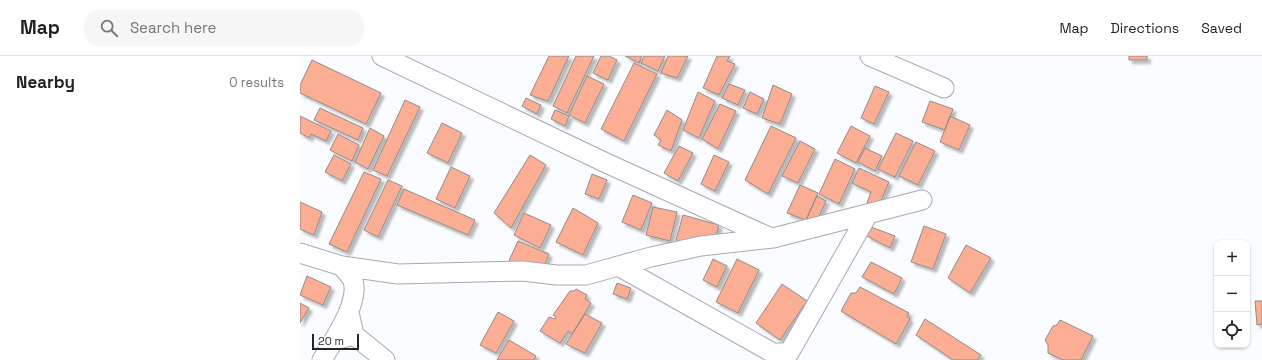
<!DOCTYPE html>
<html lang="en">
<head>
<meta charset="utf-8">
<style>
  :root { --surface:#fff; --page:#f6f6f6; --text:#222; --muted:#767676; --line:#e0e0e0 }
  body { margin:0; font-family:"Space Grotesk",sans-serif; background:var(--page); color:var(--text) }
  .controls { position:absolute; right:12px; bottom:12px; display:grid; overflow:hidden; border-radius:8px; box-shadow:0 1px 3px #0004 }
  .controls button { width:36px; height:36px; display:grid; place-items:center; padding:0; border:0; border-bottom:1px solid var(--line); background:var(--surface); color:var(--text); font:20px sans-serif }
  .scale { position:absolute; left:12px; bottom:10px; width:47px; box-sizing:border-box; padding-left:4px; border:2px solid #232528; border-top:0; font-size:11px; line-height:14px; white-space:nowrap; color:#232528; -webkit-text-stroke:3px #fff; paint-order:stroke }
  .list { margin:0; padding:0; list-style:none }
  h2 { display:flex; justify-content:space-between; align-items:center; height:52px; margin:0; padding:0 16px; font-size:17px }
  h2 small { font-size:13px; font-weight:400; color:var(--muted) }
  .icon { flex:none; width:22px; height:22px; fill:none; stroke:currentColor; stroke-width:2; stroke-linecap:round; stroke-linejoin:round }
  .map { position:relative; flex:none; width:962px; height:304px; overflow:hidden }
  header { display:flex; align-items:center; gap:24px; box-sizing:border-box; height:56px; padding:0 20px; background:var(--surface); border-bottom:1px solid var(--line) }
  header strong { font-size:19px }
  nav { display:flex; gap:22px; margin-inline-start:auto; font-size:14px }
  .search { width:280px; height:36px; background:var(--page); display:flex; align-items:center; gap:10px; box-sizing:border-box; padding:0 14px; border-radius:16px; color:var(--muted); font-size:15px }
  main { display:flex }
  aside { flex:1; background:var(--surface) }
  .map>svg:first-child { display:block }
  .building { fill:#fbae94; stroke:#948a87; filter:url(#shadow) }
  .lines { fill:none; stroke-linecap:round; stroke-linejoin:round }
  .street-casing { stroke:#a5a9b1; stroke-width:21 }
  .street { stroke:#fff; stroke-width:19 }
</style>
</head>
<body>
<header>
<strong>Map</strong>
<div class="search"><svg class="icon" aria-label="search" viewBox="0 0 24 24"><circle cx="10" cy="10" r="6"/><path d="M15 15l6 6"/></svg>Search here</div>
<nav><a>Map</a><a>Directions</a><a>Saved</a></nav>
</header>
<main>
<aside>
<h2>Nearby<small>0 results</small></h2>
<ul class="list">
</ul>
</aside>
<div class="map">
<svg width="962" height="304" viewBox="0 0 962 304">
  <defs>
    <filter id="shadow"><feDropShadow dx="3.5" dy="3.5" stdDeviation="1" flood-color="#0004"/></filter>
  </defs>
  <rect width="100%" height="100%" fill="#fafcff"/>
  <path class="building" d="M249,0h20l-21,45 -18,-6z
    M276,0h18l-27,57 -14,-7z
    M301,0h8l8,4 -9,20 -15,-7z
    M325,0h17l-3,7z
    M344,0h21l-7,15 -17,-8z
    M368,0h20l-11,22 -16,-5z
    M417,0h13l-3,5 8,3 -16,31 -16,-7z
    M829,0h18v4h-18z
    M12,4l69,33 -15,31 -66,-31v-8z
    M334,7l23,11 -33,67 -23,-12z
    M287,20l17,8 -19,39 -16,-8z
    M429,28l16,6 -7,15 -16,-7z
    M473,29l19,9 -12,30 -18,-6z
    M575,30l14,6 -15,32 -13,-6z
    M398,36l17,9 -16,37 -16,-8z
    M450,36l14,7 -7,15 -14,-6z
    M226,42l15,7 -4,9 -15,-8z
    M105,44l15,7 -33,69 -14,-6z
    M630,45l23,8 -8,21 -23,-8z
    M420,48l16,7 -18,38 -16,-10z
    M20,52l43,20 -5,12 -44,-20z
    M255,54l14,6 -4,10 -14,-7z
    M367,54l15,10 -11,31 -13,-6 3,-5 -7,-5z
    M0,60l31,15 -5,10 -15,-7 -2,4 -9,-5z
    M650,60l20,9 -11,25 -19,-8z
    M142,67l20,10 -14,30 -21,-10z
    M471,70l25,12 -28,56 -23,-14z
    M551,70l19,10 -14,27 -19,-10z
    M70,72l14,8 -16,33 -13,-7z
    M596,77l17,8 -18,36 -17,-8z
    M38,78l21,11 -7,16 -22,-11z
    M500,85l15,8 -17,34 -16,-7z
    M616,86l19,9 -17,34 -19,-9z
    M379,90l14,7 -15,28 -14,-8z
    M565,92l17,8 -7,15 -17,-9z
    M34,99l17,9 -9,17 -17,-9z
    M230,99l16,10 -35,63 -17,-15z
    M414,99l15,7 -14,29 -14,-7z
    M535,103l20,10 -16,35 -20,-10z
    M151,111l19,9 -15,32 -19,-9z
    M559,112l30,14 -10,23 -12,-2 4,-11 -19,-9z
    M64,116l17,7 -34,73 -18,-8z
    M292,118l15,6 -8,19 -14,-5z
    M88,124l14,6 -24,51 -14,-7z
    M500,129l18,8 -12,27 -19,-7z
    M104,133l71,31 -7,15 -71,-30z
    M333,139l19,8 -11,27 -19,-8z
    M517,140l9,5 -11,24 -9,-5z
    M0,146l22,10 -8,23 -14,-6z
    M353,151l24,5 -7,29 -24,-6z
    M273,152l25,15 -15,32 -27,-13z
    M224,157l27,12 -11,23 -26,-13z
    M383,159l36,10 -7,25 -36,-10z
    M624,170l22,8 -13,35 -22,-7z
    M571,171l24,9 -5,12 -23,-12z
    M218,185l31,13 -10,23 -31,-14z
    M666,189l25,13 -21,35 -22,-15z
    M413,203l14,7 -10,21 -14,-7z
    M437,203l22,11 -21,43 -22,-11z
    M571,206l31,16 -8,16 -32,-17z
    M7,220l24,11 -8,18 -23,-10z
    M317,227l14,5 -4,11 -14,-5z
    M482,228l25,17 -27,39 -24,-17z
    M560,231l49,26 -2,4 3,2 -14,25 -55,-33 10,-18h5z
    M276,233l11,6 -2,4 6,4 -19,31 -4,-3 -8,12 -20,-12 9,-14 6,2 1,-2 -3,-2 17,-24h4z
    M955,245h7v23l-5,1z
    M0,247l9,5 -9,15z
    M198,256l16,9 -18,32 -16,-8z
    M285,258l17,9 -17,30 -19,-9z
    M625,263l56,36 -4,5h-24l-37,-25z
    M760,264l33,16 -12,24h-18l-15,-7v-8l-3,-5 8,-14 4,-1z
    M209,284l27,16 -2,4h-37z"/>
  <g class="lines">
    <g class="street-casing">
      <path id="street" d="M82,0l222,106 167,76
        M570,0l74,32
        M0,197l42,13 56,8 125,-3 33,4h30l65,-18 50,-11 72,-8 149,-38
        M320,211l153,86h16l79,-139
        M54,279l31,25
        M34,284l20,-5 -5,-23
        M22,304c11,-19 38,-57 31,-79 -2,-5 -8,-10 -11,-15"/>
    </g>
    <use href="#street" class="street"/>
  </g>
</svg>
<div class="controls">
<button>+</button>
<button>−</button>
<button><svg class="icon" aria-label="locate" viewBox="0 0 24 24"><circle cx="12" cy="12" r="6"/><path d="M12 2v4M12 18v4M2 12h4M18 12h4"/></svg></button>
</div>
<div class="scale">20 m</div>
</div>
</main>
</body>
</html>
